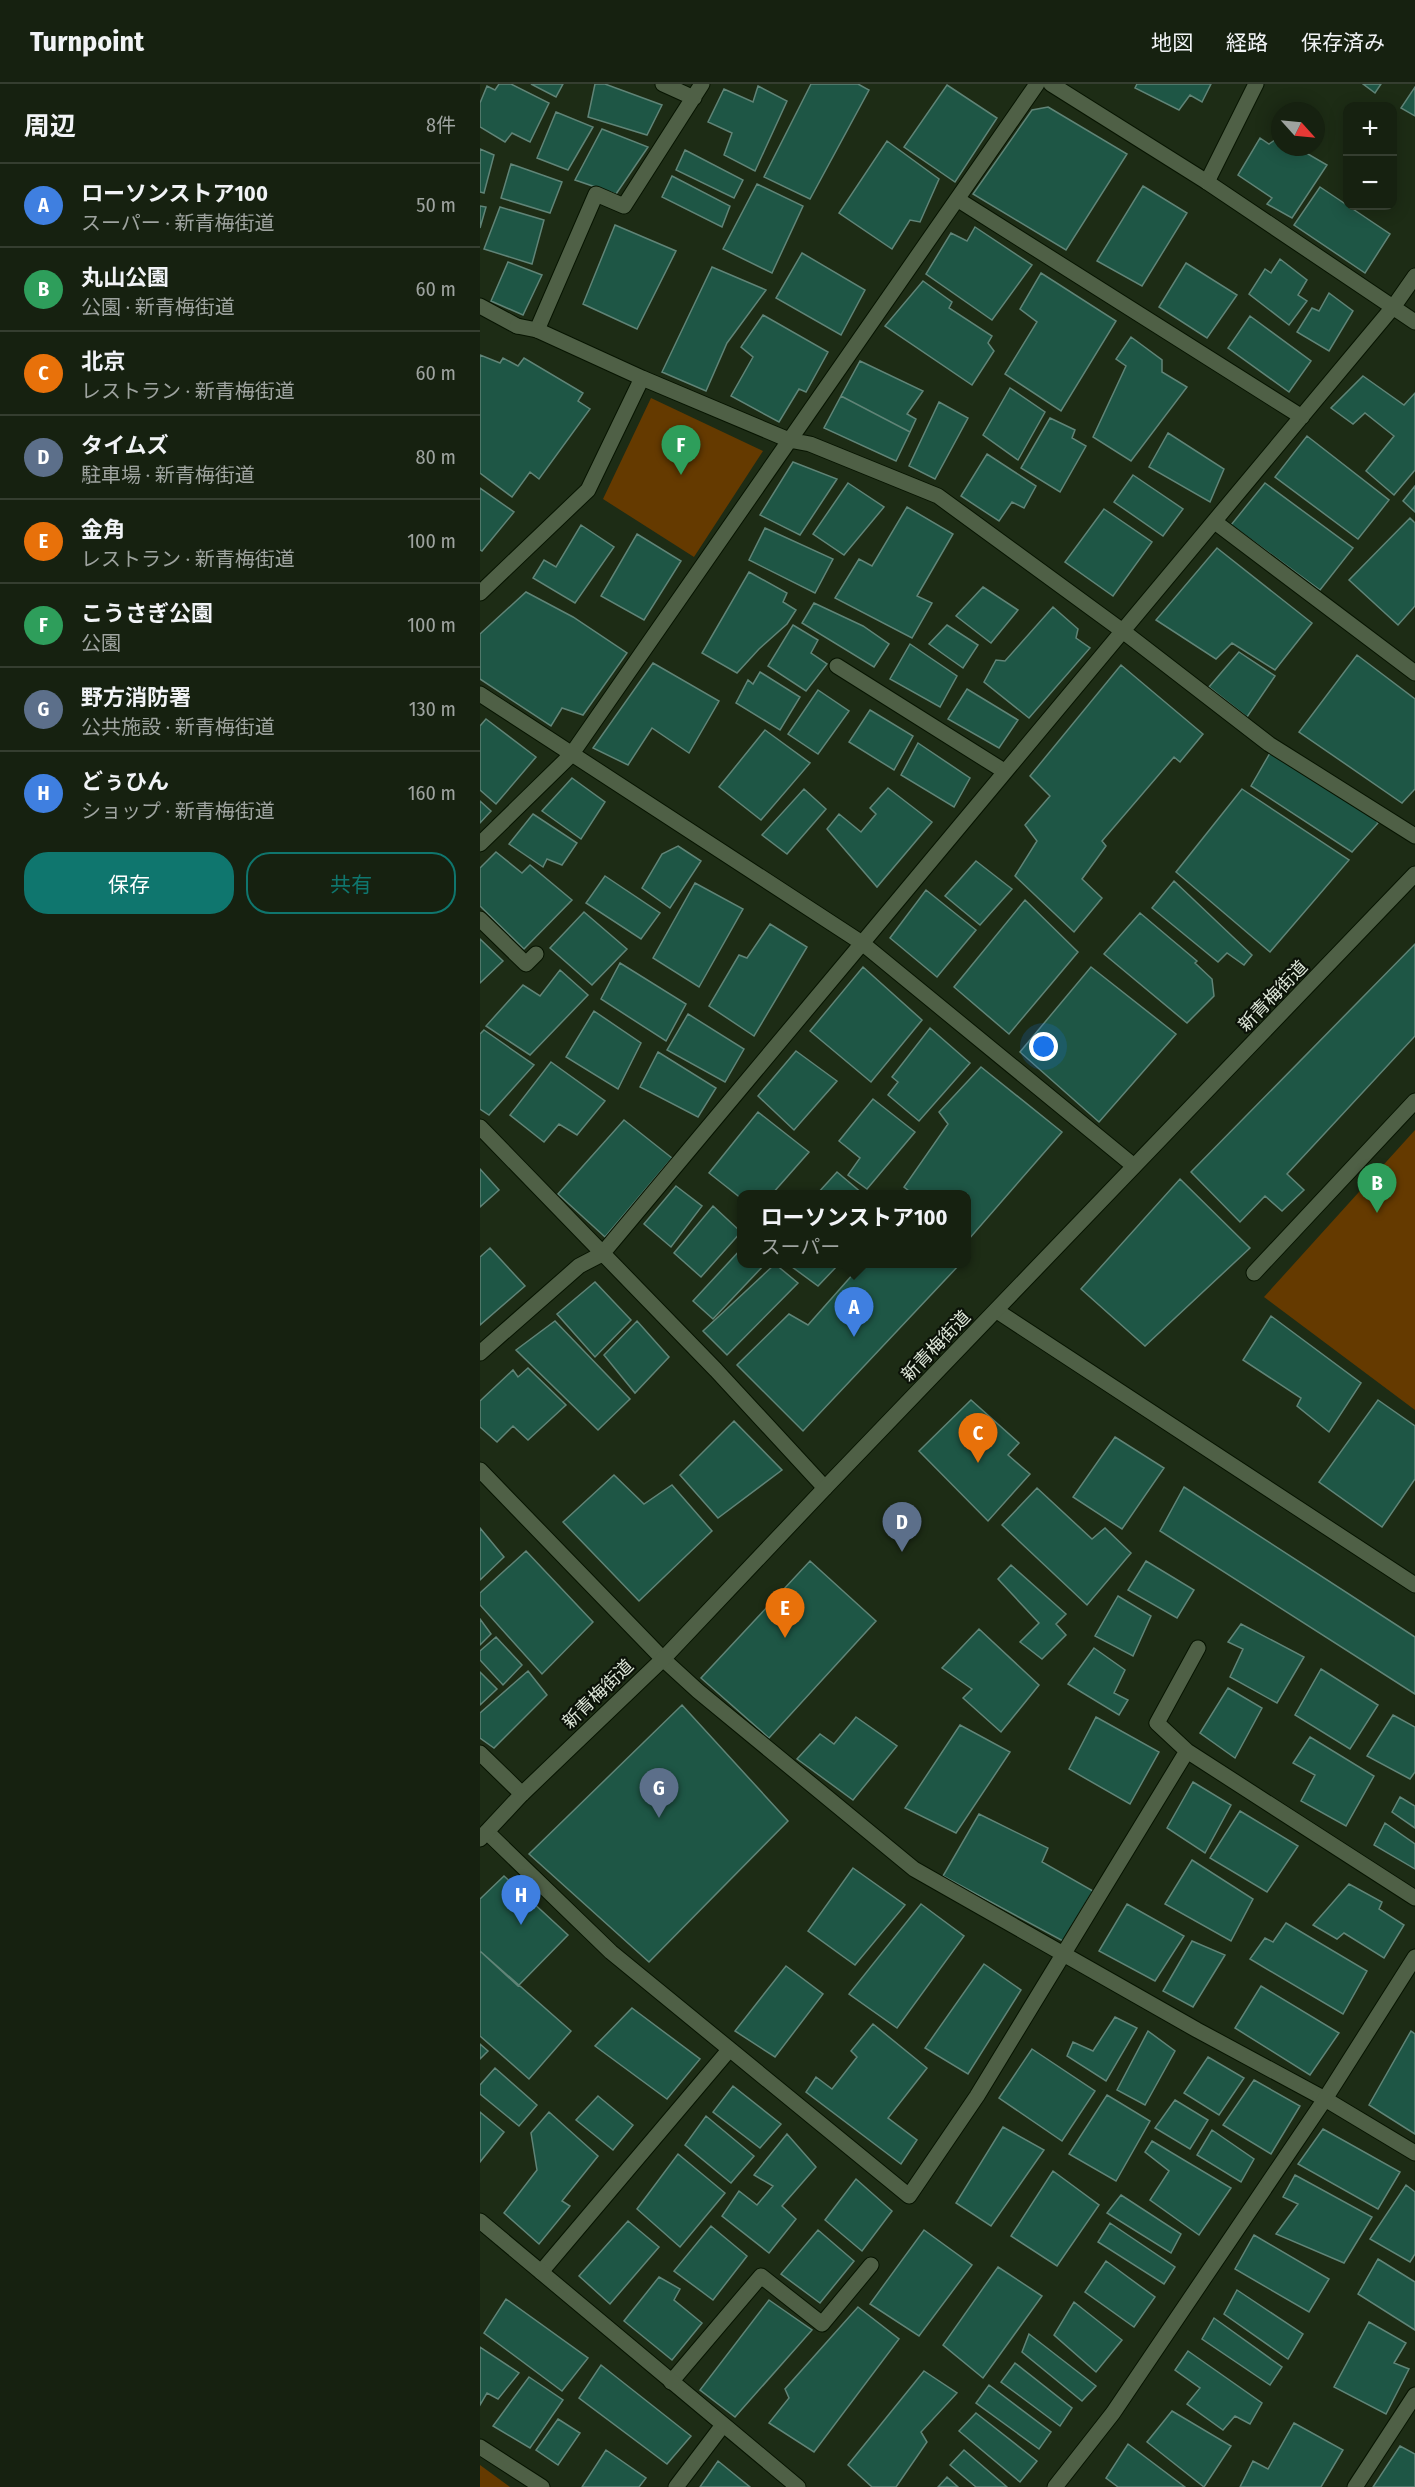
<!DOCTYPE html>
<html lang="ja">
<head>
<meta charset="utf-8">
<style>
  :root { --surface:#162110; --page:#1f2919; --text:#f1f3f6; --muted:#9ea39f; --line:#353e30; --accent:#0f766e }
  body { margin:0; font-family:"Fira Sans Condensed","Noto Sans JP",sans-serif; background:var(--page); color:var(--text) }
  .controls { position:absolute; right:18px; top:18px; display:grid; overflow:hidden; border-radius:12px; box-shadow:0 3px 15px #0003 }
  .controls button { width:54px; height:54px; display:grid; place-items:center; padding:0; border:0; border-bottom:2px solid var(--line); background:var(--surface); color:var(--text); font:30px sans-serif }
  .compass { position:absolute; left:791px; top:18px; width:54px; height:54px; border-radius:50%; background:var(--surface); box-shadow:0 3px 15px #0003; rotate:117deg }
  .you { position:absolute; left:564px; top:963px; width:21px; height:21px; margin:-15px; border:4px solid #fff; border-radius:50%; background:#1a73e8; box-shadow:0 0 0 9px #1a73e833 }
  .badge { display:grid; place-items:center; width:39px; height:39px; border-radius:50%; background:var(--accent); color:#fff; font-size:20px; font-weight:700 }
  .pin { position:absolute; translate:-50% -50px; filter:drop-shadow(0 2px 3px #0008) }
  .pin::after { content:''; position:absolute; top:32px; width:21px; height:18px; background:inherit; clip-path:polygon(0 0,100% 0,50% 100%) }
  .popup { position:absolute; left:257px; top:1106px; width:234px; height:78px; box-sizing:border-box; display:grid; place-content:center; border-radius:12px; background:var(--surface); filter:drop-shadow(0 2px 4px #0005); font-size:20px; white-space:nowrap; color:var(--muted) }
  .popup b { font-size:22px; color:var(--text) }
  .popup::after { content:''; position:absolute; left:50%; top:100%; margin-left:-12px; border:12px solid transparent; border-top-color:var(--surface) }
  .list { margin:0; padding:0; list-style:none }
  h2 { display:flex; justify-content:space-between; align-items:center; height:78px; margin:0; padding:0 24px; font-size:26px }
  h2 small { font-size:20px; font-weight:400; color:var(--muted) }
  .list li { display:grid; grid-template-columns:39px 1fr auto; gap:18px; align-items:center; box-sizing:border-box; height:84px; padding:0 24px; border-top:2px solid var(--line) }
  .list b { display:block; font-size:22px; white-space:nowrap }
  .list p { margin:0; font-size:20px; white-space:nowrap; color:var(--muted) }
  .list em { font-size:20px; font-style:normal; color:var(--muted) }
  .actions { display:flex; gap:12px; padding:18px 24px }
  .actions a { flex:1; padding:14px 0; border:2px solid var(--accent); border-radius:24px; text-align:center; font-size:21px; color:var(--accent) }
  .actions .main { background:var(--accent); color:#fff }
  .map { position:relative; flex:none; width:935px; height:2403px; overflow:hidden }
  header { display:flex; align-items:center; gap:36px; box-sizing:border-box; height:84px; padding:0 30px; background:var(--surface); border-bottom:2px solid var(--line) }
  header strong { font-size:28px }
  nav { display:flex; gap:33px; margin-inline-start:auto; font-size:21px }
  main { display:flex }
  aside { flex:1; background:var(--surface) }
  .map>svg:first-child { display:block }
  .green { fill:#653a00 }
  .building { fill:#1e5645; stroke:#608477; stroke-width:1.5 }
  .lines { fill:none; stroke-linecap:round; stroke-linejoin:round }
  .lane-casing { stroke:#071401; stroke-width:17 }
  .street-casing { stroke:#071401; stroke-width:17 }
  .secondary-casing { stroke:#071401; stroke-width:17 }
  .lane { stroke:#4f6046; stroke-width:15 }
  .street { stroke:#4f6046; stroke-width:15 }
  .secondary { stroke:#4f6046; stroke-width:15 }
  .labels { text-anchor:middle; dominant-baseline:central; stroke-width:4.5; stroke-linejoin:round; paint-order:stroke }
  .street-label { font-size:18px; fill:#dde6d8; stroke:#0b1208 }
</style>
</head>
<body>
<header>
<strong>Turnpoint</strong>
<nav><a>地図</a><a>経路</a><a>保存済み</a></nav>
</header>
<main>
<aside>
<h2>周辺<small>8件</small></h2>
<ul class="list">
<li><span class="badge" style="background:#3f7fe0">A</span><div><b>ローソンストア100</b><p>スーパー · 新青梅街道</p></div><em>50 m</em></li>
<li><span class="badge" style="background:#2e9e5b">B</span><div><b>丸山公園</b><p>公園 · 新青梅街道</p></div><em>60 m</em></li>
<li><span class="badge" style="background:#e8710a">C</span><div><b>北京</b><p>レストラン · 新青梅街道</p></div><em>60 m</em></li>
<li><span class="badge" style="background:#5c6f8a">D</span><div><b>タイムズ</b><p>駐車場 · 新青梅街道</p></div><em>80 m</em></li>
<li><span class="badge" style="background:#e8710a">E</span><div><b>金角</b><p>レストラン · 新青梅街道</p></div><em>100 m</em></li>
<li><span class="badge" style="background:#2e9e5b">F</span><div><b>こうさぎ公園</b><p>公園</p></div><em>100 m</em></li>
<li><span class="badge" style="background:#5c6f8a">G</span><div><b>野方消防署</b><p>公共施設 · 新青梅街道</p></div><em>130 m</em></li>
<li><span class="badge" style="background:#3f7fe0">H</span><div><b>どぅひん</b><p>ショップ · 新青梅街道</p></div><em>160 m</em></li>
</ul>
<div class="actions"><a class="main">保存</a><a>共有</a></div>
</aside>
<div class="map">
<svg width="935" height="2403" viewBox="0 0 935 2403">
  <rect width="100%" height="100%" fill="#1d2c15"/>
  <path class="green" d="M171,314l112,53 -69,106 -91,-58z
    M935,1046v280l-151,-113z
    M0,2381l30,22h-30z"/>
  <path class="building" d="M19,0h12l38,19 -19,39 -18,-9 -7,9 -25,-15v-24l7,-17 8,4z
    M51,0h32l-7,13z
    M115,0h10l57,21 -15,30 -59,-18z
    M331,0h47l11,6 -59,109 -46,-22z
    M657,0h74l-9,18 -12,-7 -11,15 -44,-22z
    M883,0h18l-6,9z
    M467,1l50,33 -42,64 -51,-35z
    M278,2l29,15 -32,70 -31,-16 8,-22 -24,-11 16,-33 29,13z
    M935,3v29l-14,-8z
    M568,23l79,47 -61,96 -93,-56 59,-84z
    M76,28l37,15 -25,43 -31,-12z
    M122,45l46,18 -32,47 -41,-14z
    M799,53l1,10h16l31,18 -35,53 -25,-14 5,-6 -34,-23 22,-37 9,6z
    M407,57l52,38 -19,43 -10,-2 -18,29 -53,-36z
    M0,65l14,6 -10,38 -4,-1z
    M205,66l58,30 -9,18 -58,-28z
    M31,80l51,18 -12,31 -49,-15z
    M192,92l58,30 -8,21 -60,-30z
    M277,100l46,22 -31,67 -49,-24z
    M663,102l44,27 -45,73 -45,-25z
    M840,103l70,47 -25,39 -71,-48z
    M0,122l6,1 -6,21z
    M20,123l44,13 -12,44 -48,-15z
    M135,141l61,26 -39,78 -54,-25z
    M495,143l57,38 -40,55 -66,-46 25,-41 16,8z
    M322,169l63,37 -24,45 -65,-37z
    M800,175l27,21 -9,15 9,6 -18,24 -40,-31 16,-25 6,4z
    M28,178l34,13 -19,40 -32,-14z
    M706,179l51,32 -30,43 -48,-31z
    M232,183l54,23 -39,53 -21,48 -44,-19z
    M561,189l75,48 -55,90 -56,-37 32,-52 -17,-13z
    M443,197l29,21 -3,6 43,28 -4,7 6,8 -22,34 -87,-59z
    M849,209l24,18 -24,40 -32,-19 15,-24 7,3z
    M283,231l65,37 -22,40 -7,-3 -20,33 -48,-26 22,-39 -12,-10z
    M770,232l61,45 -22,31 -61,-44z
    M651,253l31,23v12l25,15 -56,74 -38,-24 33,-71 -10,-7z
    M0,271l20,8 3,-5 15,8 6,-8 59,35 -5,8 12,8 -51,70 -9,-7 -18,25 -32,-24z
    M380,277l63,30 -16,23 9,5 -6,13 -69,-36z
    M883,292l41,29 11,-12v77l-21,25 -28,-24 28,-35 -29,-23 -12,11 -22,-16z
    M530,304l35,24 -27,48 -35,-25z
    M361,312l69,36 -14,29 -72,-33z
    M459,318l29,16 -33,61 -26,-13z
    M570,334l25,12 -3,8 14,8 -26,46 -39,-24z
    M688,349l56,36 -14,33 -61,-35z
    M827,352l82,64 -31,39 -83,-62z
    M507,370l49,32 -12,22 -12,-6 -13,19 -38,-25z
    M313,378l44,17 -37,56 -40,-20z
    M653,391l50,34 -20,27 -49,-34z
    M368,399l36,24 -40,48 -31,-21z
    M785,399l88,65 -33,42 -89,-65z
    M935,402v26l-12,-11z
    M0,404l34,24 -32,39 -2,-1z
    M427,423l46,27 -36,62 15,7 -20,35 -77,-40 24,-39 13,7z
    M624,425l48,33 -39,54 -48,-34z
    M930,434l5,5v83l-17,19 -49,-45z
    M101,441l33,22 -39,56 -42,-25 11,-18 12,7z
    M285,444l68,31 -18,34 -66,-33z
    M157,450l44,27 -37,59 -43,-24z
    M737,464l95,75 -37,47 -43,-27 -16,16 -60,-39z
    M269,488l38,21 -4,9 13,8 -9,14 -28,25 -22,24 -35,-20z
    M503,503l35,23 -27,33 -35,-27z
    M46,508l47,25 54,36 -44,62 -21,-7 -11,18 -71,-47v-45z
    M334,519l49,23 26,18 -15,23 -72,-44z
    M573,523l25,22 -2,9 14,10 -61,70 -45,-36 12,-22 9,1z
    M313,541l25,15 -7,13 16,11 -21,27 -38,-25z
    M467,541l31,20 -15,23 -34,-24z
    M430,560l47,32 -17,31 -50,-28z
    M759,568l36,24 -28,41 -38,-30z
    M877,571l58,44v90l-13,14 -103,-71z
    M173,579l66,38 -30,52 -37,-25 -24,37 -35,-17z
    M641,581l82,69 -23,28 -6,-5 -72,84 4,5 -24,33 20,19 -28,34 -59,-56 22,-35 -12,-16 25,-29 -20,-20z
    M280,588l40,25 -20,33 -44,-27 12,-23 5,4z
    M487,605l51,31 -19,28 -51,-29z
    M338,606l31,21 -31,43 -30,-20z
    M390,626l43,26 -19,34 -45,-28z
    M6,635l50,38 -40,47 -16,-14v-64z
    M285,646l45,33 -49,57 -42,-33z
    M438,659l52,35 -16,29 -53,-32z
    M790,669l103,63 5,7 -26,29 -101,-66z
    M92,694l33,24 -24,37 -39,-28z
    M408,704l44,34 -55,65 -50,-58 12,-15 22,18 15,-18 -6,-6z
    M324,705l22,20 -39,45 -25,-19z
    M762,705l107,71 -79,92 -94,-80z
    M0,717l11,10 -11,12z
    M53,730l44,29 -15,22 -15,-6 -4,8 -34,-23z
    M198,762l23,15 -31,47 -28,-20 20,-34z
    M16,768l26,21 8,-8 42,35 -48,49 -44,-43v-38z
    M496,777l36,28 -32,36 -35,-29z
    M125,792l55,37 -19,26 -55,-36z
    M694,797l78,74 -8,10 -17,-12 -9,9 -66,-54z
    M215,799l48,26 -44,78 -46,-29z
    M446,806l50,40 -39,47 -47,-39z
    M545,816l53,52 -69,82 -55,-47z
    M104,828l43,37 -35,36 -42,-37z
    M660,829l57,48 -2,2 17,16 2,17 -27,27 -83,-69z
    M290,840l37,23 -53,89 -45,-30 30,-51 8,3z
    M0,855l23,22 -23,22z
    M935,860v92l-128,138 17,16 -22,21 -17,-15 -25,26 -49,-50z
    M140,879l66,41 -20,37 -65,-42z
    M383,883l59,53 -51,62 -61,-51z
    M611,883l85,67 -77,88 -79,-70z
    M80,886l28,25 -58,60 -44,-29 37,-41 17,11z
    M114,927l47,32 -23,46 -52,-32z
    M208,930l56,35 -19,33 -58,-32z
    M450,944l40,35 -51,58 -31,-26 10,-13 -6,-5z
    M4,946l50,35 -45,50 -9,-6v-75z
    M316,967l41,30 -43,49 -36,-34z
    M178,968l58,36 -18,29 -58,-30z
    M71,978l54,39 -28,34 -18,-11 -15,18 -34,-27z
    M501,983l81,65 -93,107 -2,-2v-43h-54l-9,-7 44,-63 -9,-12z
    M393,1015l42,33 -48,57 -19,-14 12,-17 -21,-17z
    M278,1028l51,40 -37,42h-30v5l-33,-26z
    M144,1036l48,38 -67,79 -47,-43z
    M0,1085l19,21 -19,17z
    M357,1088l26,22h-46z
    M700,1095l70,69 -105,98 -64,-57z
    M196,1102l26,20 -31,41 -27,-23z
    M233,1122l28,26 -40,45 -27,-24z
    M10,1164l35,38 -45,39v-68z
    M262,1164v16h23l-52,55 -20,-18z
    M295,1180l23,19 -71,72 -24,-24z
    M308,1180h51l-21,22z
    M382,1180h98l-157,167 -66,-66 52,-51 19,11z
    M115,1198l36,38 -36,37 -38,-43z
    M791,1232l90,67 -32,49 -32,-26 4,-8 -58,-38z
    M75,1237l75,78 -32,31 -82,-80z
    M157,1237l32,36 -34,36 -31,-38z
    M48,1284l38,37 -38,35 -15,-14 -16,16 -17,-15v-26l33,-31 5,7z
    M491,1316l48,43 -11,12 22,19 -42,47 -69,-70z
    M898,1316l37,26v53l-33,48 -63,-45z
    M254,1337l48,49 -64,48 -38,-43z
    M635,1353l49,31 -42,61 -49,-32z
    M134,1391l30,29 28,-19 40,46 -73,70 -76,-79z
    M704,1403l231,150v57l-255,-163z
    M557,1404l55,51 13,-11 26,25 -44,52 -85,-80z
    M0,1444l24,29 -24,23z
    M46,1467l67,71 -51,52 -62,-69v-12z
    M330,1477l66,60 -107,117 -68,-60z
    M666,1477l48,29 -17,28 -49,-28z
    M531,1481l55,49 -10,10 10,11 -24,24 -22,-17 19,-19 -41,-44z
    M638,1512l33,20 -18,40 -38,-20z
    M0,1535l11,15 -11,11z
    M761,1540l63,33 -27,46 -47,-26 13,-28 -15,-7z
    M499,1545l60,56 -38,47 -38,-34 9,-9 -30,-21z
    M16,1553l26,28 -19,20 -23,-25v-9z
    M614,1564l31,22 -11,23 14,7 -9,15 -51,-31z
    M841,1585l57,36 -28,44 -55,-34z
    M48,1587l19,24 -53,53 -14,-10v-25z
    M0,1588l17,17 -17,16z
    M748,1604l34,20 -27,50 -35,-25z
    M202,1621l106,116 -139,141 -120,-108z
    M913,1631l22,12v45l-5,7 -43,-23z
    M376,1633l41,29 -44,54 -56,-41 23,-25 14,10z
    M616,1633l63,35 -29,52 -61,-35z
    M480,1641l50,27 -54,81 -51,-25z
    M830,1653l64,39 -28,50 -45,-25 14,-26 -22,-12z
    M713,1698l38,23 -26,48 -38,-25z
    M920,1713l15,9v22l-23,-16z
    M760,1727l58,35 -31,46 -57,-34z
    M499,1730l69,34 -6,14 51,29 -30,50 -120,-65z
    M905,1739l30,21v25l-41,-24z
    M712,1776l61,39 -22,42 -66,-37z
    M373,1784l52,37 -50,60 -47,-34z
    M24,1792l64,59 -50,51 -38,-35v-52z
    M869,1800l33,18 -3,7 25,16 -20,33 -40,-25 -7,6 -24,-14z
    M441,1820l43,32 -67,92 -48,-34z
    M647,1820l57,32 -29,45 -56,-30z
    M806,1839l81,48 -24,43 -93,-55 15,-21 8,4z
    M712,1857l33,14 -32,52 -30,-16z
    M0,1867l91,80 -42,48 -49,-43z
    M504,1880l37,26 -53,84 -43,-26z
    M306,1882l37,28 -48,63 -40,-26z
    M781,1902l78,47 -29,42 -75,-47z
    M152,1924l68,51 -33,40 -72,-53z
    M635,1933l22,11 -31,53 -39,-25 6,-14 20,9z
    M393,1940l54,44 -39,50 29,22 -16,24 -95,-72 10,-15 16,12 25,-32 -6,-6z
    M668,1947l27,20 -30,54 -28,-15z
    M931,1947l4,3v100l-46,-29z
    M0,1960l8,7 -8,8z
    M552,1965l63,42 -33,50 -63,-43z
    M728,1973l36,21 -25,37 -35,-22z
    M15,1984l42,37 -18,21 -39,-32v-9z
    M774,1996l46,26 -29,48 -48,-29z
    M253,2002l48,38 -21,24 -47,-36z
    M627,2011l43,26 -34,60 -47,-27z
    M118,2012l35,29 -20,25 -37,-30z
    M695,2016l33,20 -18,29 -35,-21z
    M0,2028l24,20 -24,30z
    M69,2028l49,44 -36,45 8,5 -31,38 -35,-31 33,-43 -6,-37z
    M226,2032l48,40 -23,27 -46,-38z
    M523,2043l41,23 -53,76 -35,-23z
    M843,2045l77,43 -22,37 -80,-45z
    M732,2046l42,29 -13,23 -44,-27z
    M307,2050l29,33 -34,39 14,13 -27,34 -47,-37 17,-25 18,14 16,-19 -19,-11z
    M672,2057l79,47 -32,47 -49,-35 19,-29 -24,-19z
    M198,2070l47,39 -45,54 -43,-38z
    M573,2087l46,34 -42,61 -46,-30z
    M815,2091l77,42 -28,46 -68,-29 22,-30 -15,-7z
    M376,2095l36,32 -30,40 -37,-31z
    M926,2101l9,7v62l-5,8 -40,-23z
    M641,2111l60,39 -10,19 -64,-40z
    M148,2137l31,26 -49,57 -31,-28z
    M630,2139l65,44 -11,17 -66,-42z
    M231,2142l36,30 -34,44 -39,-29z
    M338,2146l36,31 -34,42 -39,-29z
    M444,2146l48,35 -53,71 -49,-32z
    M774,2151l75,44 -20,33 -74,-43z
    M898,2175l37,23v48l-57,-36z
    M626,2177l49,36 -21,30 -49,-35z
    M518,2183l44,29 -59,82 -40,-33z
    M179,2193l21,12 -6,11 28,23 -30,37 -48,-39z
    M757,2206l66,44 -15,25 -64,-45z
    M26,2215l82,59 -26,33 -78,-58z
    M289,2216l43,30 -77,87 -35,-27z
    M594,2218l48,38 -26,32 -42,-37z
    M378,2223l41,32 -85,113 -45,-29 20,-25 -4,-9z
    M734,2234l68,49 -12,18 -68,-46z
    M889,2238l37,21 -12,20 15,6 -23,45 -52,-27z
    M549,2250l67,52 -14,15 -60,-49z
    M0,2263l39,26 -21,26 -11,-6 -7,12z
    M708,2267l74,52 -12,21 -15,-8 -12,14 -36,-26 13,-16 -25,-18z
    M535,2279l57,45 -12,18 -59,-44z
    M121,2281l90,71 -24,28 -88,-66z
    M444,2287l33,22 -36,39 6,10 -31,45h-24l-24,-22z
    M49,2293l34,23 -33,48 -37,-22z
    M509,2301l62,47 -12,17 -63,-46z
    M692,2327l59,35 -27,41 -57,-45z
    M496,2329l61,48 -17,21 -61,-51z
    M78,2335l22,14 -22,32 -22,-15z
    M814,2339l49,27 -22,37h-81l13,-26 15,8z
    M648,2360l57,43h-67l-12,-9z
    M920,2362l15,8v33h-42z
    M126,2366l40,28 -7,9h-57z
    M484,2366l43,37h-31l-26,-22z
    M238,2377l32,26h-50z
    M467,2393l11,10h-20z"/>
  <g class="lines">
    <g class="lane-casing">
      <path id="lane" d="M183,0l31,14
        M727,98l49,-98
        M0,222l37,20
        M57,246l59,-136 28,12 78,-122
        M357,582l167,105
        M0,835l46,45 10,-10
        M774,1189l161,-172
        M0,1386l183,189 35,32 216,178 283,161 128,69
        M718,1564l-41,75 30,28 228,147
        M0,1669l42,41
        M7,1748l124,120 298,244 68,-100 210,-345
        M61,2188l188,-222
        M191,2298l90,-106 61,48 49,-59
        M0,2363l62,40
        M196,2403l47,-62"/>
    </g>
    <g class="street-casing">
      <path id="street" d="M571,0l156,98 208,140
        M477,115l345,218
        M37,242l20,4 105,48 147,62 21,4 128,52 186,136 145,112 146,92
        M735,438l200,151
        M0,509l108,-103 54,-112
        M0,610l382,249 272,223
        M0,760l91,-89 466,-671
        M0,1043l236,243 109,118
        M517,1227l418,274
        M0,1269l99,-87 23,-12c264,-316 529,-631 792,-948l21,-30
        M845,2015l90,54
        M0,2137l318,266
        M575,2403l58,-74 212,-314 90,-142
        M875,2403l60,-92"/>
    </g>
    <g class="secondary-casing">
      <path id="secondary" d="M0,1755l42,-45 141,-135 162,-171 590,-614"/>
    </g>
    <use href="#lane" class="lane"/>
    <use href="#street" class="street"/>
    <use href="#secondary" class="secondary"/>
  </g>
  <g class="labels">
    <g class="street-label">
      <text transform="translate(793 912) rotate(-46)">新青梅街道</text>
      <text transform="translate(456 1262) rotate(-46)">新青梅街道</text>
      <text transform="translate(118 1610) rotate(-44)">新青梅街道</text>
    </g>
  </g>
</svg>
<div class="controls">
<button>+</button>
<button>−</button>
</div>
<svg class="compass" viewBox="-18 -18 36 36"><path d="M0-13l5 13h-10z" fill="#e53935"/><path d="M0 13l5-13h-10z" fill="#9ea39f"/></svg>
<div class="you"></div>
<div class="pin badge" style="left:374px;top:1253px;background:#3f7fe0">A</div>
<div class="popup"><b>ローソンストア100</b>スーパー</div>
<div class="pin badge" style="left:897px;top:1129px;background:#2e9e5b">B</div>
<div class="pin badge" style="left:498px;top:1379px;background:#e8710a">C</div>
<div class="pin badge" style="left:422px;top:1468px;background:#5c6f8a">D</div>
<div class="pin badge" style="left:305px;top:1554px;background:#e8710a">E</div>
<div class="pin badge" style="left:201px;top:391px;background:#2e9e5b">F</div>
<div class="pin badge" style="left:179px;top:1734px;background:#5c6f8a">G</div>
<div class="pin badge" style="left:41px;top:1841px;background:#3f7fe0">H</div>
</div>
</main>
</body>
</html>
